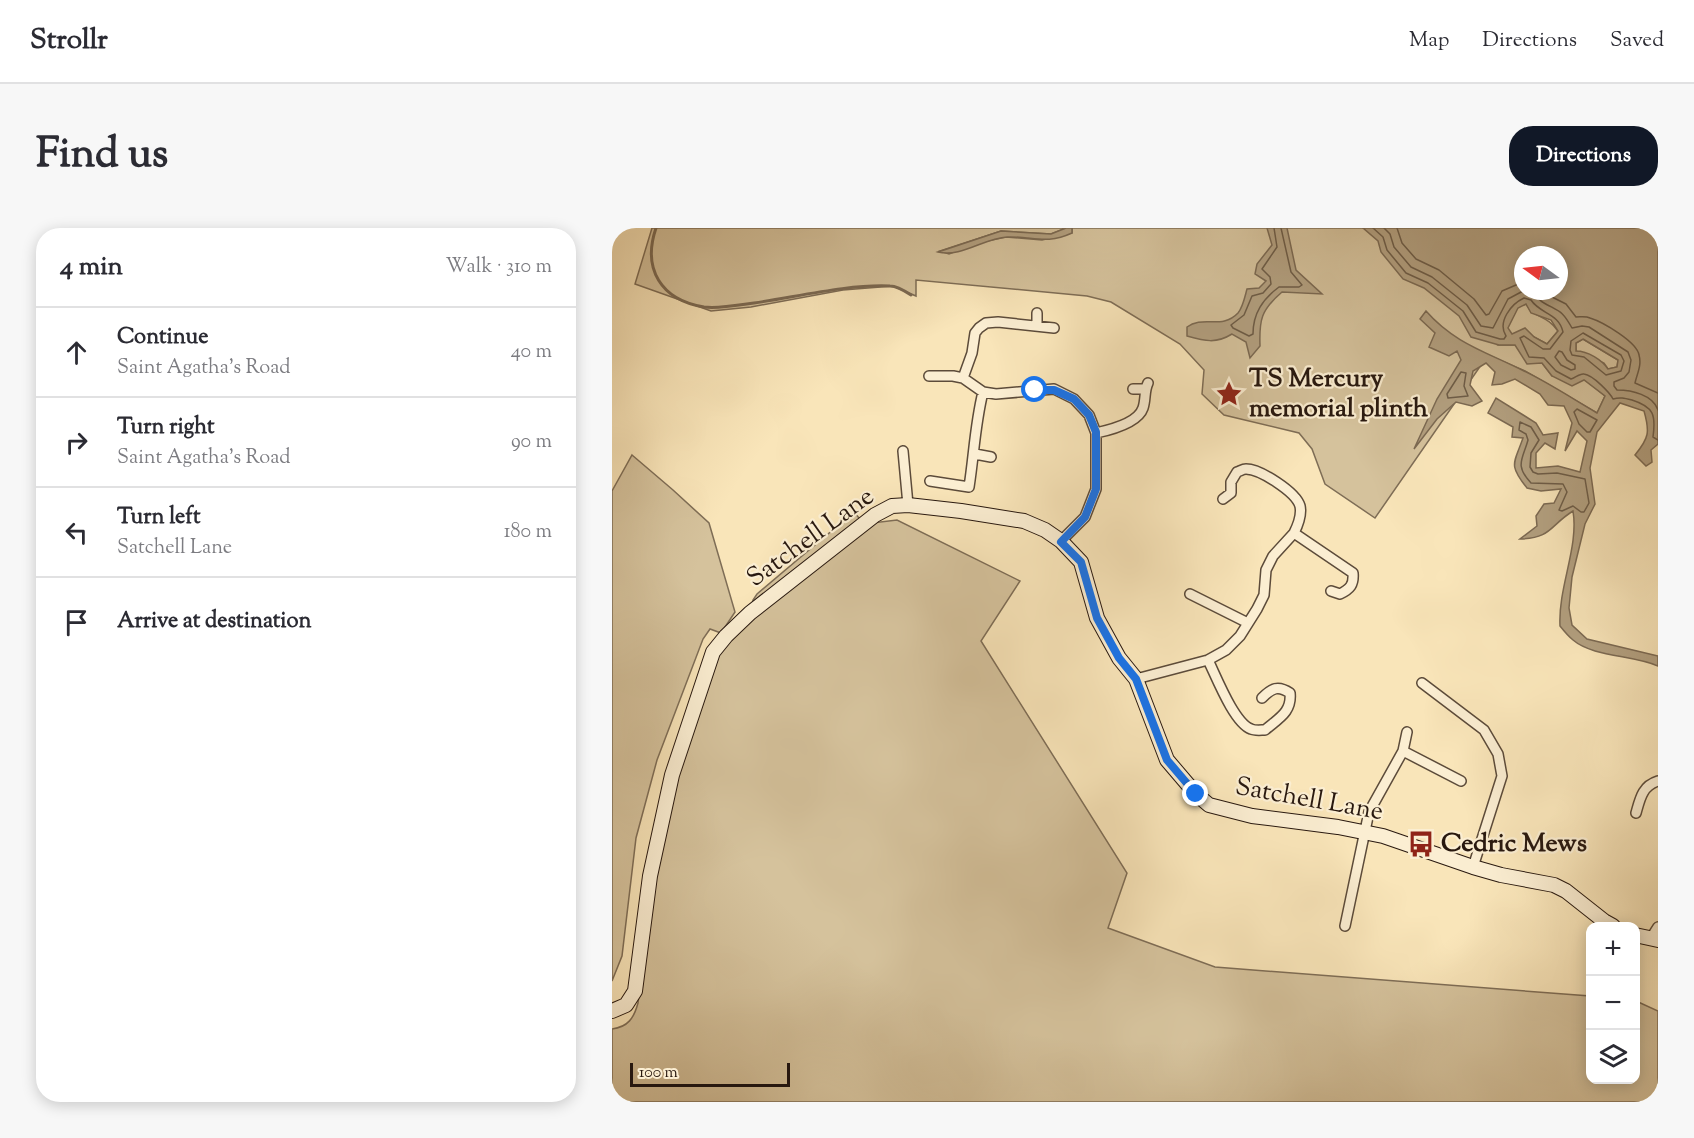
<!DOCTYPE html>
<html lang="en">
<head>
<meta charset="utf-8">
<style>
  :root { --surface:#fff; --page:#f7f7f7; --text:#2b2b33; --muted:#7c7c81; --line:#e1e1e2; --accent:#111827 }
  body { margin:0; font-family:"Sorts Mill Goudy",serif; background:var(--page); color:var(--text) }
  .controls { position:absolute; right:18px; bottom:18px; display:grid; overflow:hidden; border-radius:12px; box-shadow:0 3px 15px #0003 }
  .controls button { width:54px; height:54px; display:grid; place-items:center; padding:0; border:0; border-bottom:2px solid var(--line); background:var(--surface); color:var(--text); font:30px sans-serif }
  .compass { position:absolute; left:902px; top:18px; width:54px; height:54px; border-radius:50%; background:var(--surface); box-shadow:0 3px 15px #0003; rotate:285deg }
  .scale { position:absolute; left:18px; bottom:15px; width:160px; box-sizing:border-box; padding-left:6px; border:3px solid #28180f; border-top:0; font-size:16px; line-height:21px; white-space:nowrap; color:#28180f; -webkit-text-stroke:4px #fbeed2; paint-order:stroke }
  .stop { position:absolute; width:18px; height:18px; margin:-14px; border:4px solid #1a73e8; border-radius:50%; background:#fff }
  .stop.end { background:#1a73e8; border-color:#fff; box-shadow:0 2px 6px #0008 }
  .list { margin:0; padding:0; list-style:none }
  h2 { display:flex; justify-content:space-between; align-items:center; height:78px; margin:0; padding:0 24px; font-size:26px }
  h2 small { font-size:20px; font-weight:400; color:var(--muted) }
  .list li { display:grid; grid-template-columns:39px 1fr auto; gap:18px; align-items:center; box-sizing:border-box; height:90px; padding:0 24px; border-top:2px solid var(--line) }
  .list b { display:block; font-size:22px; white-space:nowrap }
  .list p { margin:0; font-size:20px; white-space:nowrap; color:var(--muted) }
  .list em { font-size:20px; font-style:normal; color:var(--muted) }
  .icon { flex:none; width:33px; height:33px; fill:none; stroke:currentColor; stroke-width:2; stroke-linecap:round; stroke-linejoin:round }
  .map { position:relative; flex:none; width:1046px; height:874px; overflow:hidden; border-radius:24px }
  header { display:flex; align-items:center; gap:36px; box-sizing:border-box; height:84px; padding:0 30px; background:var(--surface); border-bottom:2px solid var(--line) }
  header strong { font-size:28px }
  nav { display:flex; gap:33px; margin-inline-start:auto; font-size:21px }
  .intro { display:flex; align-items:center; justify-content:space-between; box-sizing:border-box; height:144px; padding:0 36px }
  h1 { margin:0; font-size:42px }
  .button { padding:15px 27px; border-radius:24px; background:var(--accent); color:#fff; font-size:21px; font-weight:700 }
  main { display:flex; gap:36px; padding:0 36px }
  aside { flex:1; background:var(--surface); border-radius:24px; box-shadow:0 3px 15px #0003 }
  .map>svg:first-child { display:block }
  .green { fill:#d5c29c; stroke:#7e6d56; stroke-width:1.5 }
  .water { fill:#b29f7f; stroke:#7b6952; stroke-width:1.5; fill-rule:evenodd }
  .lines { fill:none; stroke-linecap:round; stroke-linejoin:round }
  .shore { stroke:#6d5c47; stroke-width:1.5 }
  .stream { stroke:#7b6952; stroke-width:3 }
  .street-casing { stroke:#5c4b3a; stroke-width:12 }
  .secondary-casing { stroke:#28180f; stroke-width:16 }
  .street { stroke:#fbeed2; stroke-width:9 }
  .secondary { stroke:#fbeed2; stroke-width:14 }
  .route { stroke:#1a73e8; stroke-width:8 }
  .labels { text-anchor:middle; dominant-baseline:central; stroke-width:4.5; stroke-linejoin:round; paint-order:stroke }
  .poi-label { font-size:26px; font-weight:bold; fill:#28180f; stroke:#fbeed2; text-anchor:start }
  .street-label { font-size:26px; fill:#28180f; stroke:#fbeed2 }
</style>
</head>
<body>
<header>
<strong>Strollr</strong>
<nav><a>Map</a><a>Directions</a><a>Saved</a></nav>
</header>
<div class="intro"><h1>Find us</h1><a class="button">Directions</a></div>
<main>
<aside>
<h2>4 min<small>Walk · 310 m</small></h2>
<ul class="list">
<li><svg class="icon" aria-label="ahead" viewBox="0 0 24 24"><path d="M12 20V5M6 11l6-6 6 6"/></svg><div><b>Continue</b><p>Saint Agatha's Road</p></div><em>40 m</em></li>
<li><svg class="icon" aria-label="right" viewBox="0 0 24 24"><path d="M7 20v-9h11M14 6l5 5-5 5"/></svg><div><b>Turn right</b><p>Saint Agatha's Road</p></div><em>90 m</em></li>
<li><svg class="icon" aria-label="left" viewBox="0 0 24 24"><path d="M17 20v-9H6M10 6l-5 5 5 5"/></svg><div><b>Turn left</b><p>Satchell Lane</p></div><em>180 m</em></li>
<li><svg class="icon" aria-label="arrive" viewBox="0 0 24 24"><path d="M6 21V4h12l-3 4 3 4H6"/></svg><div><b>Arrive at destination</b></div></li>
</ul>
</aside>
<div class="map">
<svg width="1046" height="874" viewBox="0 0 1046 874">
  <rect width="100%" height="100%" fill="#f9e5b9"/>
  <filter id="stains"><feTurbulence type="fractalNoise" baseFrequency=".00333" numOctaves="4"/><feColorMatrix values="0 0 0 0 .2 0 0 0 0 .09 0 0 0 0 .02 0 0 0 .5 -.17"/></filter>
  <radialGradient id="worn" r=".72"><stop offset=".6" stop-color="#630" stop-opacity="0"/><stop offset="1" stop-color="#630" stop-opacity=".3"/></radialGradient>
  <path class="green" d="M40,0h414l-15,6 -50,-3 -61,20 9,3 29,-11 28,-6 36,3 30,-7v-5h504l-53,27 1,50 2,-1c10,16 20,10 32,27l-11,13 -13,-7 -9,-8 -26,16h16l27,18 10,13 32,3 21,17 -8,17 -72,-42 -37,-16 -113,163 -50,-34 -13,-35 -13,-16 -75,-18 -22,-21 2,-24 -24,-26 -69,-42 -24,-6 -171,-16v16l-23,-10 -50,4 -92,17 -40,4 -76,-27z
    M971,111l35,21 -1,7 -9,2 -4,-6 -28,-12v-8z
    M20,227l41,35 36,33 26,89 -14,21 -11,-4 -7,10 -46,121 -21,78 -14,118 -10,25v-490z
    M242,284l10,12 33,-4 123,61 -39,60 146,232 -19,55 107,39 375,29v84h45l1,-79 22,10v91h-1046v-73c16,-2 22,-11 26,-26l15,-124 24,-106 43,-121 30,-39 3,-13 4,-6z"/>
  <path class="water" d="M454,0h6v5c-26,12 -39,3 -65,4 -23,1 -46,21 -69,15l63,-21 50,3z
    M655,0h20l9,42 26,24 -40,-2c-21,18 -23,28 -22,54l-10,12 -4,-16 -14,-8c-16,10 -27,7 -45,2v-9c16,-12 35,3 51,-14 5,-6 7,-17 9,-24l12,-1 7,-7 -11,-7 2,-10 15,-19z
    M751,0h295v216l-7,6 1,12 -6,4 -11,-11c14,-17 15,-23 9,-44l-24,-8 -23,29 -7,36 5,36 -10,20 -13,53 -3,31 3,17 15,14 71,17v10c-25,-11 -65,-9 -85,-26 -5,-4 -9,-9 -13,-14 -2,-39 19,-79 13,-115 -24,15 -21,27 -53,28l17,-13 -1,-10 8,-12 10,-1 7,-14 -20,2 -14,-3c-19,-24 -13,-24 -4,-50l-11,-1 1,-10 -25,-14 8,-15 40,25 7,12 15,-2 -3,16 -10,-6 -9,10v15l22,-2 22,6 7,-31 -10,-10 -12,20 7,-28 -8,-17 -16,-1 -8,-11 -25,-15 -13,5 -10,1 3,-13 -9,-9 -13,8 -3,14 12,16 -10,5 -16,-4 -19,17 -23,30 23,-50 24,-39 -4,-9 -8,5 -20,-9 6,-14 -15,-14 6,-8c29,33 61,41 98,60 25,12 49,28 73,42l8,-17 -21,-16 -12,6 -20,-10 -10,-13 -15,1 -12,-19h-16l-28,-8 -12,-21 -35,-28 -21,-9 -22,-27 -3,-11zM911,27h36v36h-36zM914,76l5,9 20,7 7,11 -11,13 -13,-7 -9,-9 -13,6 -4,-6 10,-20zM971,111l35,21 -1,7 -9,2c-6,-9 -20,-18 -32,-18v-8z"/>
  <g class="lines">
    <path class="shore" d="M662,0l3,19 -15,22 8,8 1,7 -8,9 -11,3 -8,19 -13,10 2,3 16,8 4,-2c0,-21 10,-35 26,-47h20l3,-2 -11,-13 -10,-44
      M761,0l10,9 4,13 19,23 22,10 35,28 13,21 24,7h4l2,-3c-9,-14 5,-32 18,-38l7,2c9,14 28,13 32,32l-13,17h-7l-19,-13 -4,2 9,19 15,1 12,13 15,8c4,-1 9,-6 13,-5 9,1 26,19 29,25 7,-2 11,-1 19,1 22,7 24,15 21,37l5,3
      M772,0l6,6 4,13 17,20 21,10 35,28 14,21 12,2 15,-29 15,-8
      M785,0l5,15 14,16 23,11 35,29 12,16 3,-1 13,-23 21,-9
      M917,63c7,3 9,9 15,12 16,9 18,7 28,25l10,-2 7,1 39,25 3,8 -2,12 -5,6 -10,4v4l3,4c15,0 36,5 41,20
      M933,63l3,4 18,9 10,13c5,0 10,-1 14,1 13,4 47,24 49,37 3,10 -2,19 -4,28l23,10
      M971,105l38,22 3,6 -3,10 -15,4 -22,-18 -12,-2 -2,-5 1,-9z
      M947,123l3,1 5,8 8,5v4l-4,1 -10,-5 -6,-8z
      M849,144l5,1 -2,13 4,10 -20,2 -1,-4z
      M965,181l20,11 -7,12h-3l-8,-8 -5,-12z
      M908,194l11,5 8,13 -8,13 -1,14 3,5 5,2 19,-1 28,6 4,24 -5,9h-3l-8,-6 -11,5 -3,-1 8,-18 -4,-8 -32,-1c-17,-18 -8,-24 -3,-43l-2,-6 -7,-4z"/>
    <path class="stream" d="M44,0c-14,41 5,72 48,79 15,2 35,-2 50,-4 42,-6 95,-19 136,-17 7,0 15,5 21,9"/>
    <g class="street-casing">
      <path id="street" d="M425,98v-13
        M317,148h24l10,2 20,14 13,2 58,-5 20,10 15,16 7,18v56l-11,28 -24,24
        M351,150l9,-25 3,-20 4,-5 7,-5 12,-1 56,6
        M521,161h12
        M484,205c14,-3 42,-10 47,-25 3,-9 1,-17 5,-25
        M291,223l5,54
        M363,226l16,3
        M318,253l39,6c5,-32 6,-63 14,-95
        M611,271l8,-6v-11l6,-10c3,-1 6,-3 9,-3 14,0 50,23 54,37 2,9 -2,19 -6,27
        M578,366l58,29
        M596,432c8,16 26,63 43,69 4,2 10,1 14,1 14,-12 27,-18 25,-37 -12,-8 -18,-5 -28,5
        M524,451l72,-19 18,-10 14,-14 17,-27 7,-14 2,-25 7,-14 21,-23 59,40c1,12 -3,16 -13,21l-9,-3
        M810,455l62,47 14,24 4,22 -29,91
        M791,523l58,30
        M1024,585c4,-14 6,-27 22,-32
        M733,698l24,-114 34,-61 4,-19
        M1039,710l7,-11"/>
    </g>
    <g class="secondary-casing">
      <path id="secondary" d="M1023,707l23,5
        M0,783l14,-6 9,-14 15,-115 22,-101 41,-123 13,-16 24,-23 125,-98 17,-9 16,-1 53,6 63,10 21,9 16,11 20,21 16,56 22,40 17,21 31,81 29,34 13,11 43,11 86,11 45,9 90,31 28,8 53,10 12,6 38,30 9,5"/>
    </g>
    <use href="#street" class="street"/>
    <use href="#secondary" class="secondary"/>
  </g>
  <g class="lines">
    <path class="route" d="M423,162h19l20,9 15,16 7,17v57l-11,28 -24,25 20,20 16,56 22,40 17,21 31,81 29,34"/>
  </g>
  <defs>
    <g id="sight-bare" transform="scale(2.07)"><path d="M0-6L1.8-2.2L6-1.7L2.9 1.2L3.7 5.4L0 3.3L-3.7 5.4L-2.9 1.2L-6-1.7L-1.8-2.2Z" fill="#8f2418" stroke="#fbeed2" stroke-width="2.5" paint-order="stroke"/></g>
    <g id="bus-bare" transform="scale(2.07)"><path d="M-5-6H5V4H4V6H2V4H-2V6H-4V4H-5ZM-3.5-4V0h7V-4ZM-3.5 1.2v1.5H-2V1.2ZM2 1.2v1.5H3.5V1.2Z" fill="#8f2418" stroke="#fbeed2" stroke-width="2.5" paint-order="stroke"/></g>
  </defs>
  <g fill-rule="evenodd">
    <use href="#sight-bare" x="617" y="166"/>
    <use href="#bus-bare" x="809" y="616"/>
  </g>
  <g class="labels">
    <g class="poi-label">
      <text x="637" y="151">TS Mercury<tspan x="637" dy="30">memorial plinth</tspan></text>
      <text x="829" y="616">Cedric Mews</text>
    </g>
    <g class="street-label">
      <text transform="translate(199 310) rotate(-36)">Satchell Lane</text>
      <text transform="translate(697 572) rotate(10)">Satchell Lane</text>
    </g>
  </g>
  <rect width="100%" height="100%" filter="url(#stains)"/>
  <rect width="100%" height="100%" fill="url(#worn)"/>
</svg>
<div class="controls">
<button>+</button>
<button>−</button>
<button><svg class="icon" aria-label="layers" viewBox="0 0 24 24"><path d="M12 4l9 5-9 5-9-5zM3 14l9 5 9-5"/></svg></button>
</div>
<svg class="compass" viewBox="-18 -18 36 36"><path d="M0-13l5 13h-10z" fill="#e53935"/><path d="M0 13l5-13h-10z" fill="#7c7c81"/></svg>
<div class="scale">100 m</div>
<div class="stop" style="left:423px;top:162px"></div>
<div class="stop end" style="left:584px;top:566px"></div>
</div>
</main>
</body>
</html>
